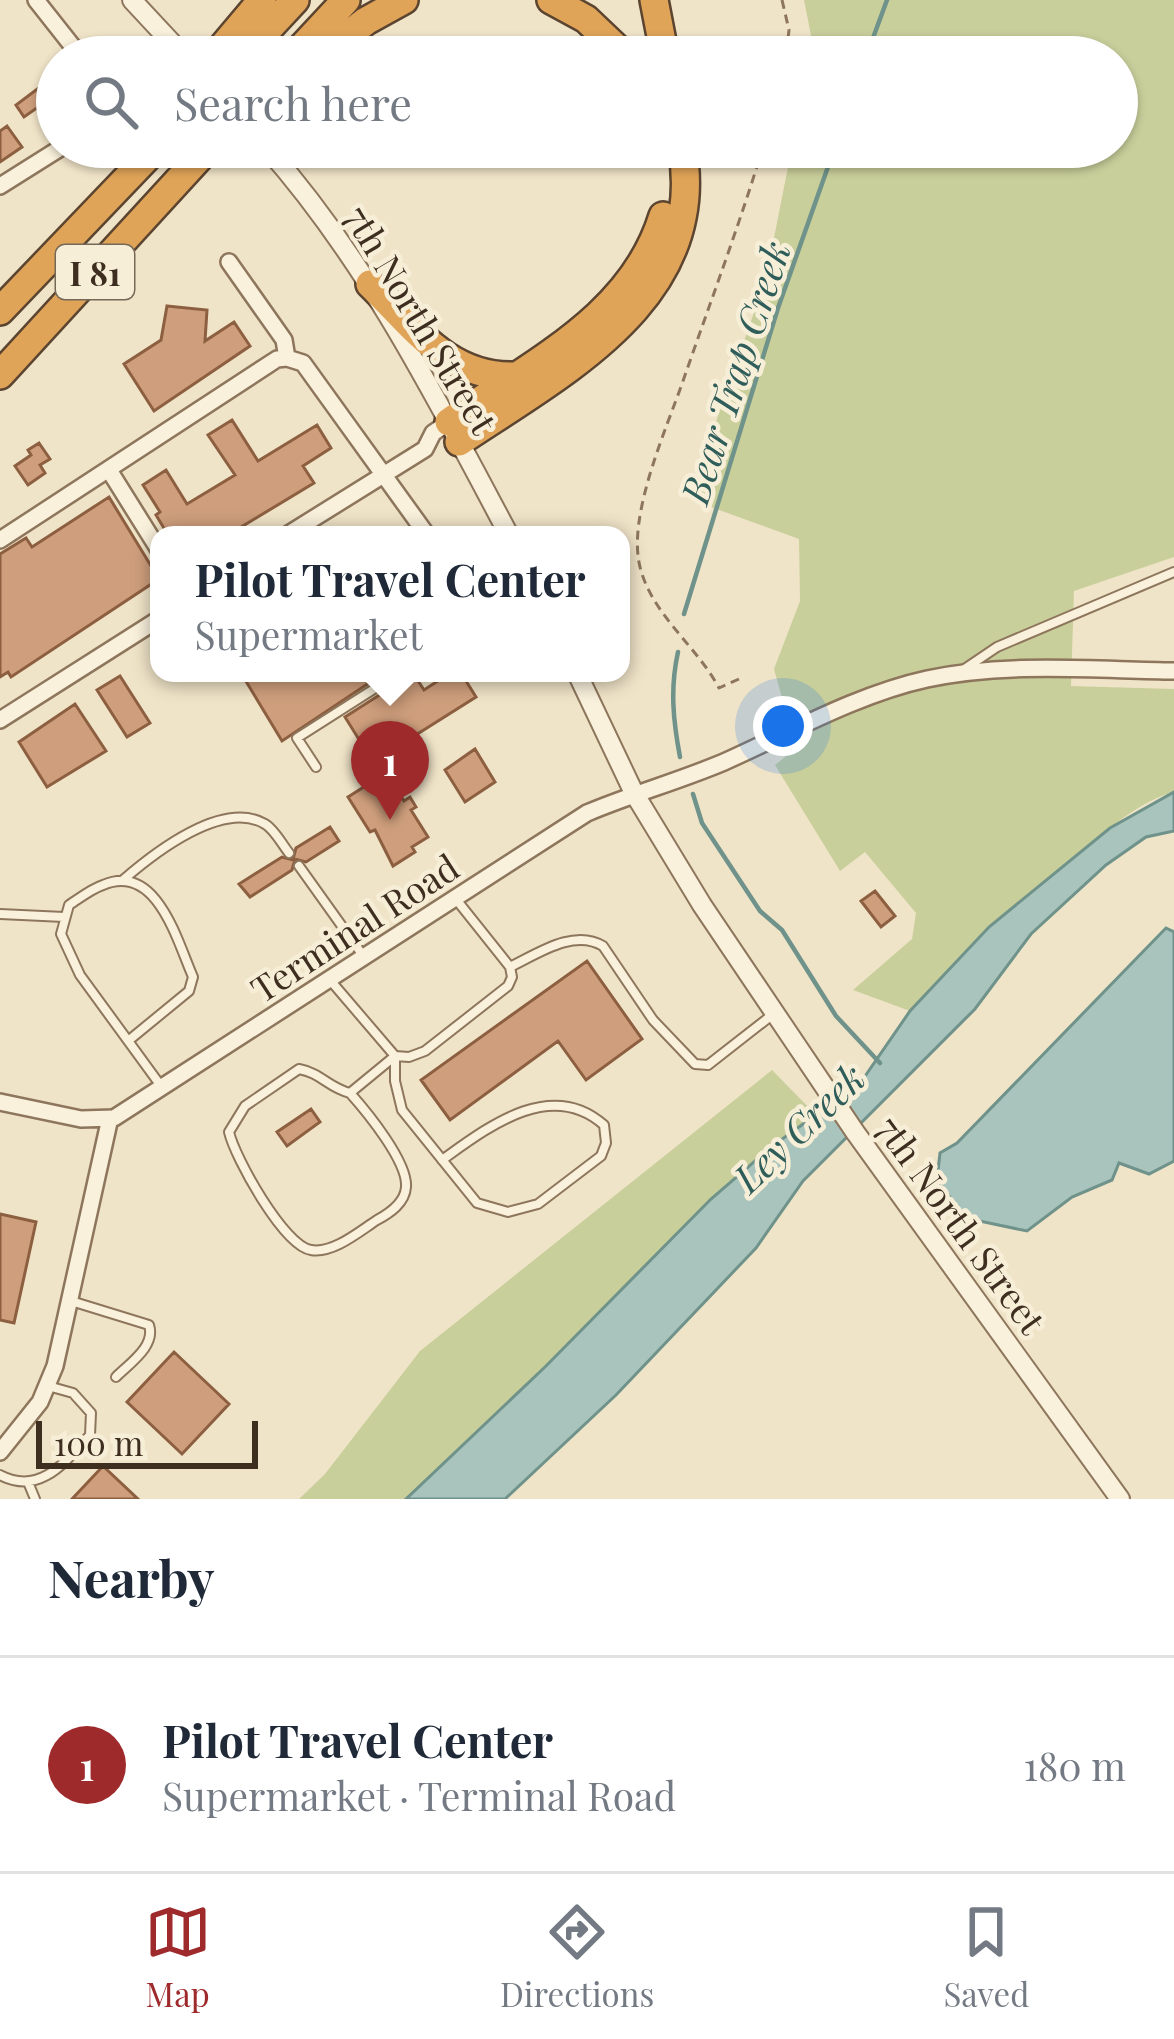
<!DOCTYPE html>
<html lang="en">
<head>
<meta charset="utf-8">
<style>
  :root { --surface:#fff; --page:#f6f6f7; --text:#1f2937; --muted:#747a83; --line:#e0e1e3; --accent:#9e2a2b }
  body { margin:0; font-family:"Playfair Display",serif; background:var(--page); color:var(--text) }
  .scale { position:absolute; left:36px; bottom:30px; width:222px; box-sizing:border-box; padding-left:12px; border:6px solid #3d2e20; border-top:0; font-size:33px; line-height:42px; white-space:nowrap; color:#3d2e20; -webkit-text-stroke:9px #f7eed8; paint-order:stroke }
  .you { position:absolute; left:783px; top:726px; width:42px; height:42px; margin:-30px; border:9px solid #fff; border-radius:50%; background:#1a73e8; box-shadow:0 0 0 18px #1a73e833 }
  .badge { display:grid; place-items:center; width:78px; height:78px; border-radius:50%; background:var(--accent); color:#fff; font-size:39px; font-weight:700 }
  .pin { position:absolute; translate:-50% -99px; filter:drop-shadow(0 3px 6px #0008) }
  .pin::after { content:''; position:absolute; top:63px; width:42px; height:36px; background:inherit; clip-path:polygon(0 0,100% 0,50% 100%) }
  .popup { position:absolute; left:150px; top:526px; width:480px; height:156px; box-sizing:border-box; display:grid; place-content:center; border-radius:24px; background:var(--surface); filter:drop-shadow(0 3px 9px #0005); font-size:39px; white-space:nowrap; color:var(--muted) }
  .popup b { font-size:45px; color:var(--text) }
  .popup::after { content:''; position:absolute; left:50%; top:100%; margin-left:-24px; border:24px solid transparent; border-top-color:var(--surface) }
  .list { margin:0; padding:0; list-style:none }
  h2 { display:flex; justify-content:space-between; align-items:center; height:156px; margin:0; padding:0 48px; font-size:51px }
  h2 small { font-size:39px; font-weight:400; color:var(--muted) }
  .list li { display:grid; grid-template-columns:78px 1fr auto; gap:36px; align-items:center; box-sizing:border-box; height:216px; padding:0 48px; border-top:3px solid var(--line) }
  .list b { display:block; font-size:45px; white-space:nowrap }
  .list p { margin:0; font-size:39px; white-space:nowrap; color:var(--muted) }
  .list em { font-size:39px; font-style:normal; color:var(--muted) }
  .icon { flex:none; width:66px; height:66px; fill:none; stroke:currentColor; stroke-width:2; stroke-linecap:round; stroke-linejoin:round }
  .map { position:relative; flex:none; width:1174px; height:1499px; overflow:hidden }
  .search { position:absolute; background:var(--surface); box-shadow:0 3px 9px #0004; left:36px; right:36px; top:36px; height:132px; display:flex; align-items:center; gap:30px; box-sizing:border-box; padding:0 42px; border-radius:66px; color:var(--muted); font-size:45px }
  .sheet { height:372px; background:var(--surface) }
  nav { display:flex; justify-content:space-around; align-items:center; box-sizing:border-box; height:168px; border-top:3px solid var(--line); background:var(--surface); font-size:33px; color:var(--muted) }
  nav a { display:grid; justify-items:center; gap:6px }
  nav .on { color:var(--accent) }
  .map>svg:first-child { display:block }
  .green { fill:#c9cf9b }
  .water { fill:#a9c4bc; stroke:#6f938a; stroke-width:3 }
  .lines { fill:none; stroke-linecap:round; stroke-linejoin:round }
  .stream { stroke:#6f938a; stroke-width:4.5 }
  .building { fill:#cf9f7d; stroke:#8d5f41; stroke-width:3 }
  .service-casing { stroke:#8d765c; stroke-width:12 }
  .minor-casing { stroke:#8d765c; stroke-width:20 }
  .tertiary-casing { stroke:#8d765c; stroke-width:22 }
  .motorway-casing { stroke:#5b4430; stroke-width:32 }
  .path { stroke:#8d765c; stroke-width:3; stroke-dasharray:9 6; stroke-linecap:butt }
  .service { stroke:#faf1dc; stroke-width:8 }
  .minor { stroke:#faf1dc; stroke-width:15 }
  .tertiary { stroke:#faf1dc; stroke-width:18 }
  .motorway { stroke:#e0a458; stroke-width:27 }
  .labels { text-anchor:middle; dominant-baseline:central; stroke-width:9; stroke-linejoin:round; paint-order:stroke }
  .shield { fill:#f7eed8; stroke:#756857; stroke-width:3 }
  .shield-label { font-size:33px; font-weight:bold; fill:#3d2e20 }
  .street-label { font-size:36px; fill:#3d2e20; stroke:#f7eed8 }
  .water-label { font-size:39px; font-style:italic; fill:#2f5d5a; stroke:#f7eed8 }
</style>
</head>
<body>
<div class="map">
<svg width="1174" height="1499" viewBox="0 0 1174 1499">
  <rect width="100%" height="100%" fill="#f0e4c8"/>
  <path class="green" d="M804,0h370v557l-100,34 -3,95 103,3v103c-31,8 -62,34 -87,54 -65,50 -121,105 -177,165l-57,-21 59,-51 4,-26 -51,-61 -25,19 -65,-106 21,-17 -22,-79 26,-68 -1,-62 -110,-40 77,-221 26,-131h325v-90h-307l3,-11z
    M772,1070l52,53 -278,243 -140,133h-107l26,-25 95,-123z"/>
  <path class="water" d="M1174,792v39l-28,6 -40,28 -75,69 -56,75 -172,172 -47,67 -140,147 -111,104h-99l140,-133 165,-167 59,-51 91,-66 49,-71 79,-84 121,-99z
    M1166,928l8,4v229l-25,13 -30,-11 -7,17 -40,17 -45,34 -62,-13 -28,-39 3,-26 17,-10z"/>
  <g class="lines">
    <path class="stream" d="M866,57l21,-57
      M684,614l94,-306 57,-161
      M678,652c-8,36 -5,68 2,105
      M693,794l9,29 58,88 22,19 54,86 44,47"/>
  </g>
  <path class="building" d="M52,78l5,16 -33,23 -8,-12z
    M7,126l15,21 -22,15v-31z
    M167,306l40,4 -2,31 29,-19 16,24 -96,65 -30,-47 37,-24z
    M232,420l26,41 59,-36 14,23 -28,18 11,17 -86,52h-60l-12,-20 4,-3 -17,-27 23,-15 21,34 48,-29 -27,-40z
    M39,443l11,16 -10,6 5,8 -17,12 -13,-19 16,-11 -3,-5z
    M109,497l50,82 -148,98 -3,-5 -8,5v-123l26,-16 6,9z
    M241,673h31l5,6 9,-6h98l-102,68z
    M407,673h6l11,17 26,-17h11l15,24 -103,65 -28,-45 58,-37z
    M120,676l30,47 -23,14 -30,-47z
    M75,704l31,47 -59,36 -28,-45z
    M475,749l20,33 -30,20 -20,-32z
    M386,773l18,28 6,-4 6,10 -5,3 17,27 -16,10 3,5 -22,14 -18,-36 -5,2 -22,-35z
    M330,827l9,14 -33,21 -11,-3 -3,11 -42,27 -11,-13 43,-27 11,3 3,-12z
    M875,891l20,25 -14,11 -20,-26z
    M587,961l55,78 -56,41 -28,-39 -108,79 -29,-40z
    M311,1109l9,13 -33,24 -10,-14z
    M0,1214l36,8 -22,101 -14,-3z
    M174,1352l55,52 -47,50 -55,-52z
    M103,1466l35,33h-66z"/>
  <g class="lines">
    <g class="service-casing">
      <path id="service" d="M963,670l34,-23 177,-75
        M496,673v1
        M316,767l-19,-29 102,-65
        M299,866l65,91
        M123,880c31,-27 100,-81 142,-56 9,5 17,20 24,29
        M0,914l64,3
        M510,967c27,-13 64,-39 93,-21l50,74 42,44 13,1 64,-50
        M330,980l65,76 14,1 16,-6 83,-65 4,-9 -2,-10 -55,-69
        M128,1041l61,-50 4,-14c-16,-36 -36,-115 -90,-92 -12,4 -23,13 -34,20l-8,29 19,41 81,111
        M395,1058v23l7,29 75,93 31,9 30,-8 63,-48 5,-13 -2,-18c-53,-47 -116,2 -162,35
        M350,1093c17,19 58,69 56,94 -1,16 -16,26 -29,33 -17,11 -44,34 -66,30 -27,-4 -76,-92 -82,-118l16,-26 54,-37c22,4 30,19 51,24l45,-37
        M71,1301l78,24c7,21 -19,38 -33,52
        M0,1475c40,21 65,-13 90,-40l1,-22 -18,-20 -25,-7
        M28,1482l7,17"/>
    </g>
    <g class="minor-casing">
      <path id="minor" d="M36,0l45,57
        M0,186l62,-39
        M229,262l55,78 3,18
        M287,358l16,5 124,172
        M109,470l50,80
        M287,535l138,-86 8,-16 16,-11
        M0,540l277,-181 10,-1
        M0,720l159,-101
        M0,1102l81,17 33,-1 473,-305c45,-19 92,-32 137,-51 65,-29 134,-68 203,-83 80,-17 166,-9 247,-8
        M0,1452l40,-50 15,-36 55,-248"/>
    </g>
    <g class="tertiary-casing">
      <path id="tertiary" d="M132,0l53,57
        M266,147c102,115 171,253 243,388
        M577,673l57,120 68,112 153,227 265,367"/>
    </g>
    <g class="motorway-casing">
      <path id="motorway" d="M551,0l35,19 40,38
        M654,0l11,57
        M214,57l48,-57
        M242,57l53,-57
        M293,57l53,-57
        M320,57l46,-36 38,-21
        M370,284c45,44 79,95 147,92
        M0,311l157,-164
        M0,375l209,-228
        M449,422c80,-58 183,-104 214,-206
        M459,442c104,-70 251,-144 223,-295"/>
    </g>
    <path class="path" d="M782,0l7,30 -3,27
      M739,679l-20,9c-23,-43 -67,-73 -79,-121 -13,-51 26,-137 43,-186 27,-78 56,-155 80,-234"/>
    <use href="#service" class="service"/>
    <use href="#minor" class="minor"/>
    <use href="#tertiary" class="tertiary"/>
    <use href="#motorway" class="motorway"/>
  </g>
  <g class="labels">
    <rect class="shield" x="56" y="245" width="78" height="54" rx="9"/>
    <g class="shield-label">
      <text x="95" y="272">I 81</text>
    </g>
    <g class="street-label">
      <text transform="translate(422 319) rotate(59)">7th North Street</text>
      <text transform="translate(354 927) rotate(-33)">Terminal Road</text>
      <text transform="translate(962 1224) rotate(54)">7th North Street</text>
    </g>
    <g class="water-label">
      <text transform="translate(734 372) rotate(-72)">Bear Trap Creek</text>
      <text transform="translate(798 1127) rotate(-44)">Ley Creek</text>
    </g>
  </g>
</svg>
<div class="scale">100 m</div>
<div class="you"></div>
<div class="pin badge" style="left:390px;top:820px">1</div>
<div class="popup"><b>Pilot Travel Center</b>Supermarket</div>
<div class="search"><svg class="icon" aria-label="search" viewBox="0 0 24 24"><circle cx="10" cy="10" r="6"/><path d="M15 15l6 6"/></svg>Search here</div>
</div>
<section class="sheet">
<h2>Nearby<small></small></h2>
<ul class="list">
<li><span class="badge">1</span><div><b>Pilot Travel Center</b><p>Supermarket · Terminal Road</p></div><em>180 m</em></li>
</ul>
</section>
<nav>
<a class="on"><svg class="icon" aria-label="map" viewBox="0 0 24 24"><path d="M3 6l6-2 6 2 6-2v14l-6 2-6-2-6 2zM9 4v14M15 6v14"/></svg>Map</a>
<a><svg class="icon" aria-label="directions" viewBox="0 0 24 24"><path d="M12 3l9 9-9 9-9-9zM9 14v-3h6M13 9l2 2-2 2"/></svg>Directions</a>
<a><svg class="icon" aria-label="saved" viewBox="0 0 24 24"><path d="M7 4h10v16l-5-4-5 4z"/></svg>Saved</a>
</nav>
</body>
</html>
